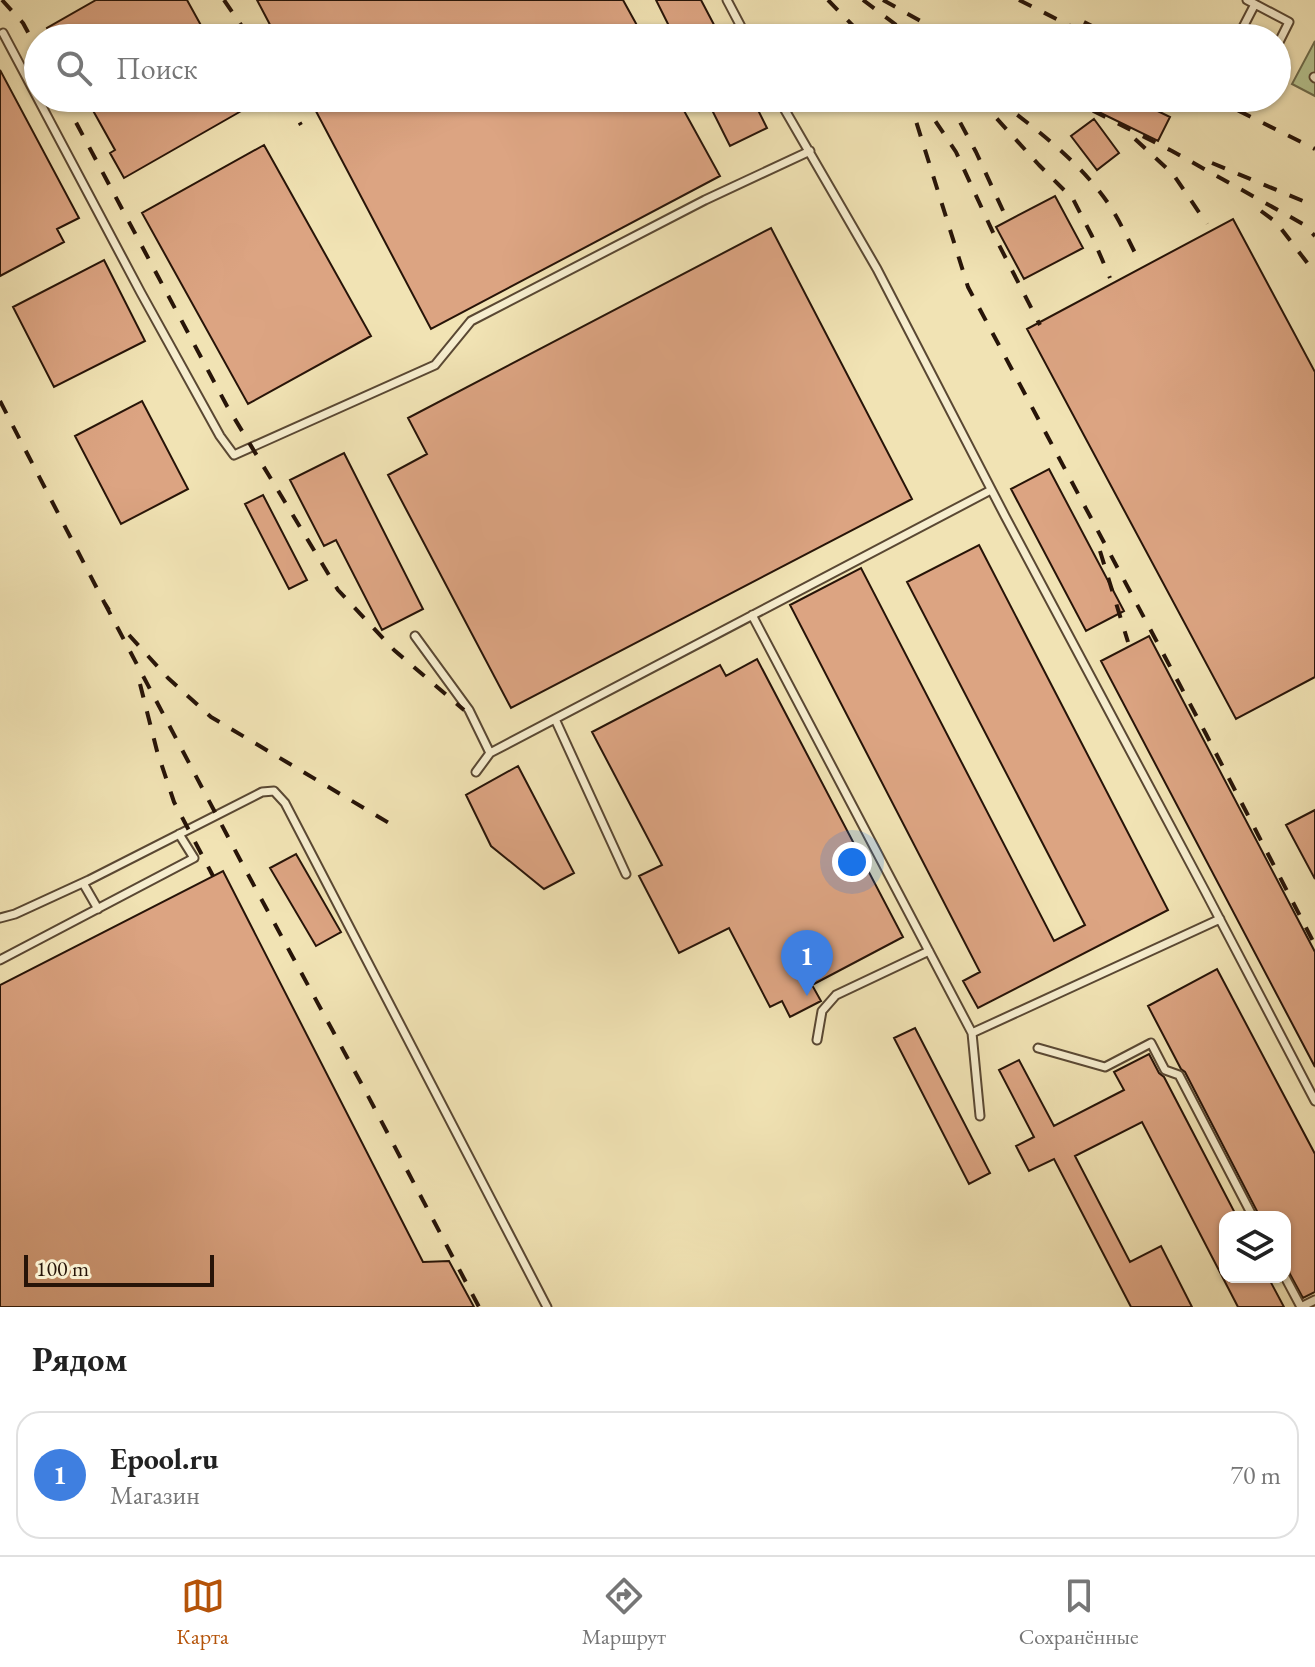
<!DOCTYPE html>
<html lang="ru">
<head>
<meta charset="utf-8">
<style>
  :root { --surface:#fff; --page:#f6f6f6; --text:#222; --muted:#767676; --line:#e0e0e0; --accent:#b45309 }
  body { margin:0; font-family:"EB Garamond",serif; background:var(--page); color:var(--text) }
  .controls { position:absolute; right:24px; bottom:24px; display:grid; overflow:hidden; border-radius:16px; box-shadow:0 2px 6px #0004 }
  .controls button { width:72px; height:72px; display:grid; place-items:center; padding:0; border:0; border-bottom:2px solid var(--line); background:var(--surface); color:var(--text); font:40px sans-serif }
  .scale { position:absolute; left:24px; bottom:20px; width:190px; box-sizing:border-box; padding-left:8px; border:4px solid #271408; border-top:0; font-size:22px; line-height:28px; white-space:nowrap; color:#271408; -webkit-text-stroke:6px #f6edce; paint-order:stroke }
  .you { position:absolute; left:852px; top:862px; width:28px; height:28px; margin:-20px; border:6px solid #fff; border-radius:50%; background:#1a73e8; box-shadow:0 0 0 12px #1a73e833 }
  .badge { display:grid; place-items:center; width:52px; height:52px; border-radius:50%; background:var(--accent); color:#fff; font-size:26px; font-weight:700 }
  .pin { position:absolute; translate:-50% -66px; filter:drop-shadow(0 2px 4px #0008) }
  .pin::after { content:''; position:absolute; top:42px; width:28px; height:24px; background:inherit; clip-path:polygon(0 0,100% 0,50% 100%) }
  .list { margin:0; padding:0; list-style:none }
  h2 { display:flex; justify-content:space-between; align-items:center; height:104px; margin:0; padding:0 32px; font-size:34px }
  h2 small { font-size:26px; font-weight:400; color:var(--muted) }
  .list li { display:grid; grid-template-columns:52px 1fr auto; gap:24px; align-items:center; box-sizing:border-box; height:128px; margin:0 16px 16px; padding:0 16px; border:2px solid var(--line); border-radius:24px }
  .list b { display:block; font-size:30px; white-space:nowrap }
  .list p { margin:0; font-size:26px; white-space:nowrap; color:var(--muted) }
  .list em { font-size:26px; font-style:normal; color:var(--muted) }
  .icon { flex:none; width:44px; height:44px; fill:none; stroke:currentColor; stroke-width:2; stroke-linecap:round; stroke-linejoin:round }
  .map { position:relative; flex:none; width:1315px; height:1307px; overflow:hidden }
  .search { position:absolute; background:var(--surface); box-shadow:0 2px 6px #0004; left:24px; right:24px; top:24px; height:88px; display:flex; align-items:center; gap:20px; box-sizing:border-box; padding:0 28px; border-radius:44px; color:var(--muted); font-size:30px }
  .sheet { height:248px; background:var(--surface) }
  nav { display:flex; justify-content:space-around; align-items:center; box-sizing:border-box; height:112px; border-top:2px solid var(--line); background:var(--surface); font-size:22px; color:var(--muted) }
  nav a { display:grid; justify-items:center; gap:4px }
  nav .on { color:var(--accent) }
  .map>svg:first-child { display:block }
  .green { fill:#b6c490; stroke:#6e6c4c; stroke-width:2 }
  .building { fill:#dca482; stroke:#271408; stroke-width:2 }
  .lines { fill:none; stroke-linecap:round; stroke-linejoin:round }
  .service-casing { stroke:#5a4833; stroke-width:11 }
  .service { stroke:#f6edce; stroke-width:7 }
  .rail { stroke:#271408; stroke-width:4; stroke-dasharray:14 14; stroke-linecap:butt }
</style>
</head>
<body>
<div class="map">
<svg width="1315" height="1307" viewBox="0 0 1315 1307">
  <rect width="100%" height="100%" fill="#f1e3b4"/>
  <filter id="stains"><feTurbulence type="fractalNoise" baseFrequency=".0025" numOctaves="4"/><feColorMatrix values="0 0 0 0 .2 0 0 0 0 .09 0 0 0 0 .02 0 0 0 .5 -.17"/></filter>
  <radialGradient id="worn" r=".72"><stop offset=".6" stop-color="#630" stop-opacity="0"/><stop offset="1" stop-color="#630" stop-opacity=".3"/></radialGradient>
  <path class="green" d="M1315,41v55l-23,-12z"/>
  <path class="building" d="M96,0h91l21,38h-156l-5,-10z
    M257,0h366l21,38h-367z
    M656,0h45l20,38h-46z
    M0,70l79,148 -22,11 7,13 -64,34z
    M86,98h159l5,8 -126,72 -14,-25 5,-3z
    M309,98h368l43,78 -289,153z
    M706,98h46l15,30 -37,18z
    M1070,98h61l39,19 -12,24z
    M1094,119l25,34 -22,17 -26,-34z
    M264,145l107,191 -123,68 -106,-191z
    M1055,196l28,52 -59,31 -28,-52z
    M1233,219l82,153v305l-79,42 -209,-390z
    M771,228l141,271 -401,209 -123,-233 39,-21 -19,-36z
    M104,260l41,81 -91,46 -41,-80z
    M142,401l46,88 -67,35 -46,-88z
    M344,453l79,156 -41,21 -46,-90 -12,6 -34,-66z
    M1049,469l75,142 -38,20 -75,-142z
    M263,495l44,85 -18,9 -44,-85z
    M979,545l189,365 -190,98 -15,-27 17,-9 -190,-367 71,-37 193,373 31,-16 -178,-343z
    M1149,636l166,316v115l-214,-406z
    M757,659l146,278 -91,48 9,16 -31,16 -8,-16 -12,6 -41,-79 -50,25 -40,-77 23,-11 -70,-133 128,-67 6,11z
    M518,766l56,107 -30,16 -53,-43 -25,-51z
    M1315,810v69l-29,-54z
    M296,854l45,78 -25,14 -46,-78z
    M223,871l200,391 26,-1 25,46h-474v-322z
    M1217,969l98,185v138l-12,6 -18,-33v-48h-25l-75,-145 -4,-3 -33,-63z
    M915,1028l75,145 -21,11 -75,-146z
    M1149,1054l10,19 5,4 73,140h-12v60h43l16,30h-46l-96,-185 -67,34 55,106 31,-16 31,61h-61l-77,-148 -25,12 -13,-25 18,-9 -35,-67 20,-10 35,66 70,-36 -10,-18z"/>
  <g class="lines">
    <g class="service-casing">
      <path id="service" d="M727,0l20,38
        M1247,0l42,22 -12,24
        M3,33l138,260 79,143 14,19 201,-90 36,-44 234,-121 105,-49
        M1240,33l15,-29
        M1314,77l1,1
        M778,98l99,171 128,247 200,375 110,210
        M752,615l220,418 248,-114
        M415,636l54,74 21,43 501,-263
        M555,719l71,155
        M476,772l14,-19
        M83,883l15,26
        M0,918l15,-4 74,-34 173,-88 12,-1 11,12 262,504
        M0,960l194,-102 -15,-24
        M972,1033l8,83
        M817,1040l5,-29 14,-16 93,-44
        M1038,1048l67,19 46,-24 14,27 14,5 74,142
        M1285,1277l16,30
        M1301,1307l14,-7"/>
    </g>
    <use href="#service" class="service"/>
    <path class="rail" d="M2,0l21,23 15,28
      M224,0l26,38
      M828,0l37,38
      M863,0l32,24 10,14
      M883,0l68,38
      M1019,0l75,38
      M1084,22l32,16
      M63,98l164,308 111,184 56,60 70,60
      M286,98l15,27
      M904,98l11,20 53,169 238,447 109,211
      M920,98l36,54 40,87 44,86
      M947,98l29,54 29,63
      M978,98l61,67 34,34 19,37 18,42
      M995,98c41,31 83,62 113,105 12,18 22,40 32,60
      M1021,98l22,17
      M1068,98l104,53 131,73 12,12
      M1213,98l102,51
      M1135,139l38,35 34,50
      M1212,163l103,43
      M1261,211l15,11 39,51
      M0,401l104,201 5,8
      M1100,551l28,91
      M104,602l141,267 122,225 112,213
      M129,635l39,43 43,39 183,109
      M140,684l17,67 17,51 39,74"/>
  </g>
  <rect width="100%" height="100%" filter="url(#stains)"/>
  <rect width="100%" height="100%" fill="url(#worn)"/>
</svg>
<div class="controls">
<button><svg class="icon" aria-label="layers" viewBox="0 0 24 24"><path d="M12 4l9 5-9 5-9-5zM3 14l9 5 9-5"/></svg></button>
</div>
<div class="scale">100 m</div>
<div class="you"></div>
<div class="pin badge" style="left:807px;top:996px;background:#3f7fe0">1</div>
<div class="search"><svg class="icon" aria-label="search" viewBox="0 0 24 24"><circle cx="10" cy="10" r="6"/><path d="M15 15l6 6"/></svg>Поиск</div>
</div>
<section class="sheet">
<h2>Рядом<small></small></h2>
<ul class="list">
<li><span class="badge" style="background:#3f7fe0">1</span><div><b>Epool.ru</b><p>Магазин</p></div><em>70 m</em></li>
</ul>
</section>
<nav>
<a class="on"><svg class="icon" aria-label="map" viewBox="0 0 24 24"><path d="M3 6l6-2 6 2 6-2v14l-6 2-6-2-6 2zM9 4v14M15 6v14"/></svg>Карта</a>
<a><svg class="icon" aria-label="directions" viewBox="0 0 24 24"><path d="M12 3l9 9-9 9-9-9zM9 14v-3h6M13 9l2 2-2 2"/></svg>Маршрут</a>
<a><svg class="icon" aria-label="saved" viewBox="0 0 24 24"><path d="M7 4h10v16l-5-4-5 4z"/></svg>Сохранённые</a>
</nav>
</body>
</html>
